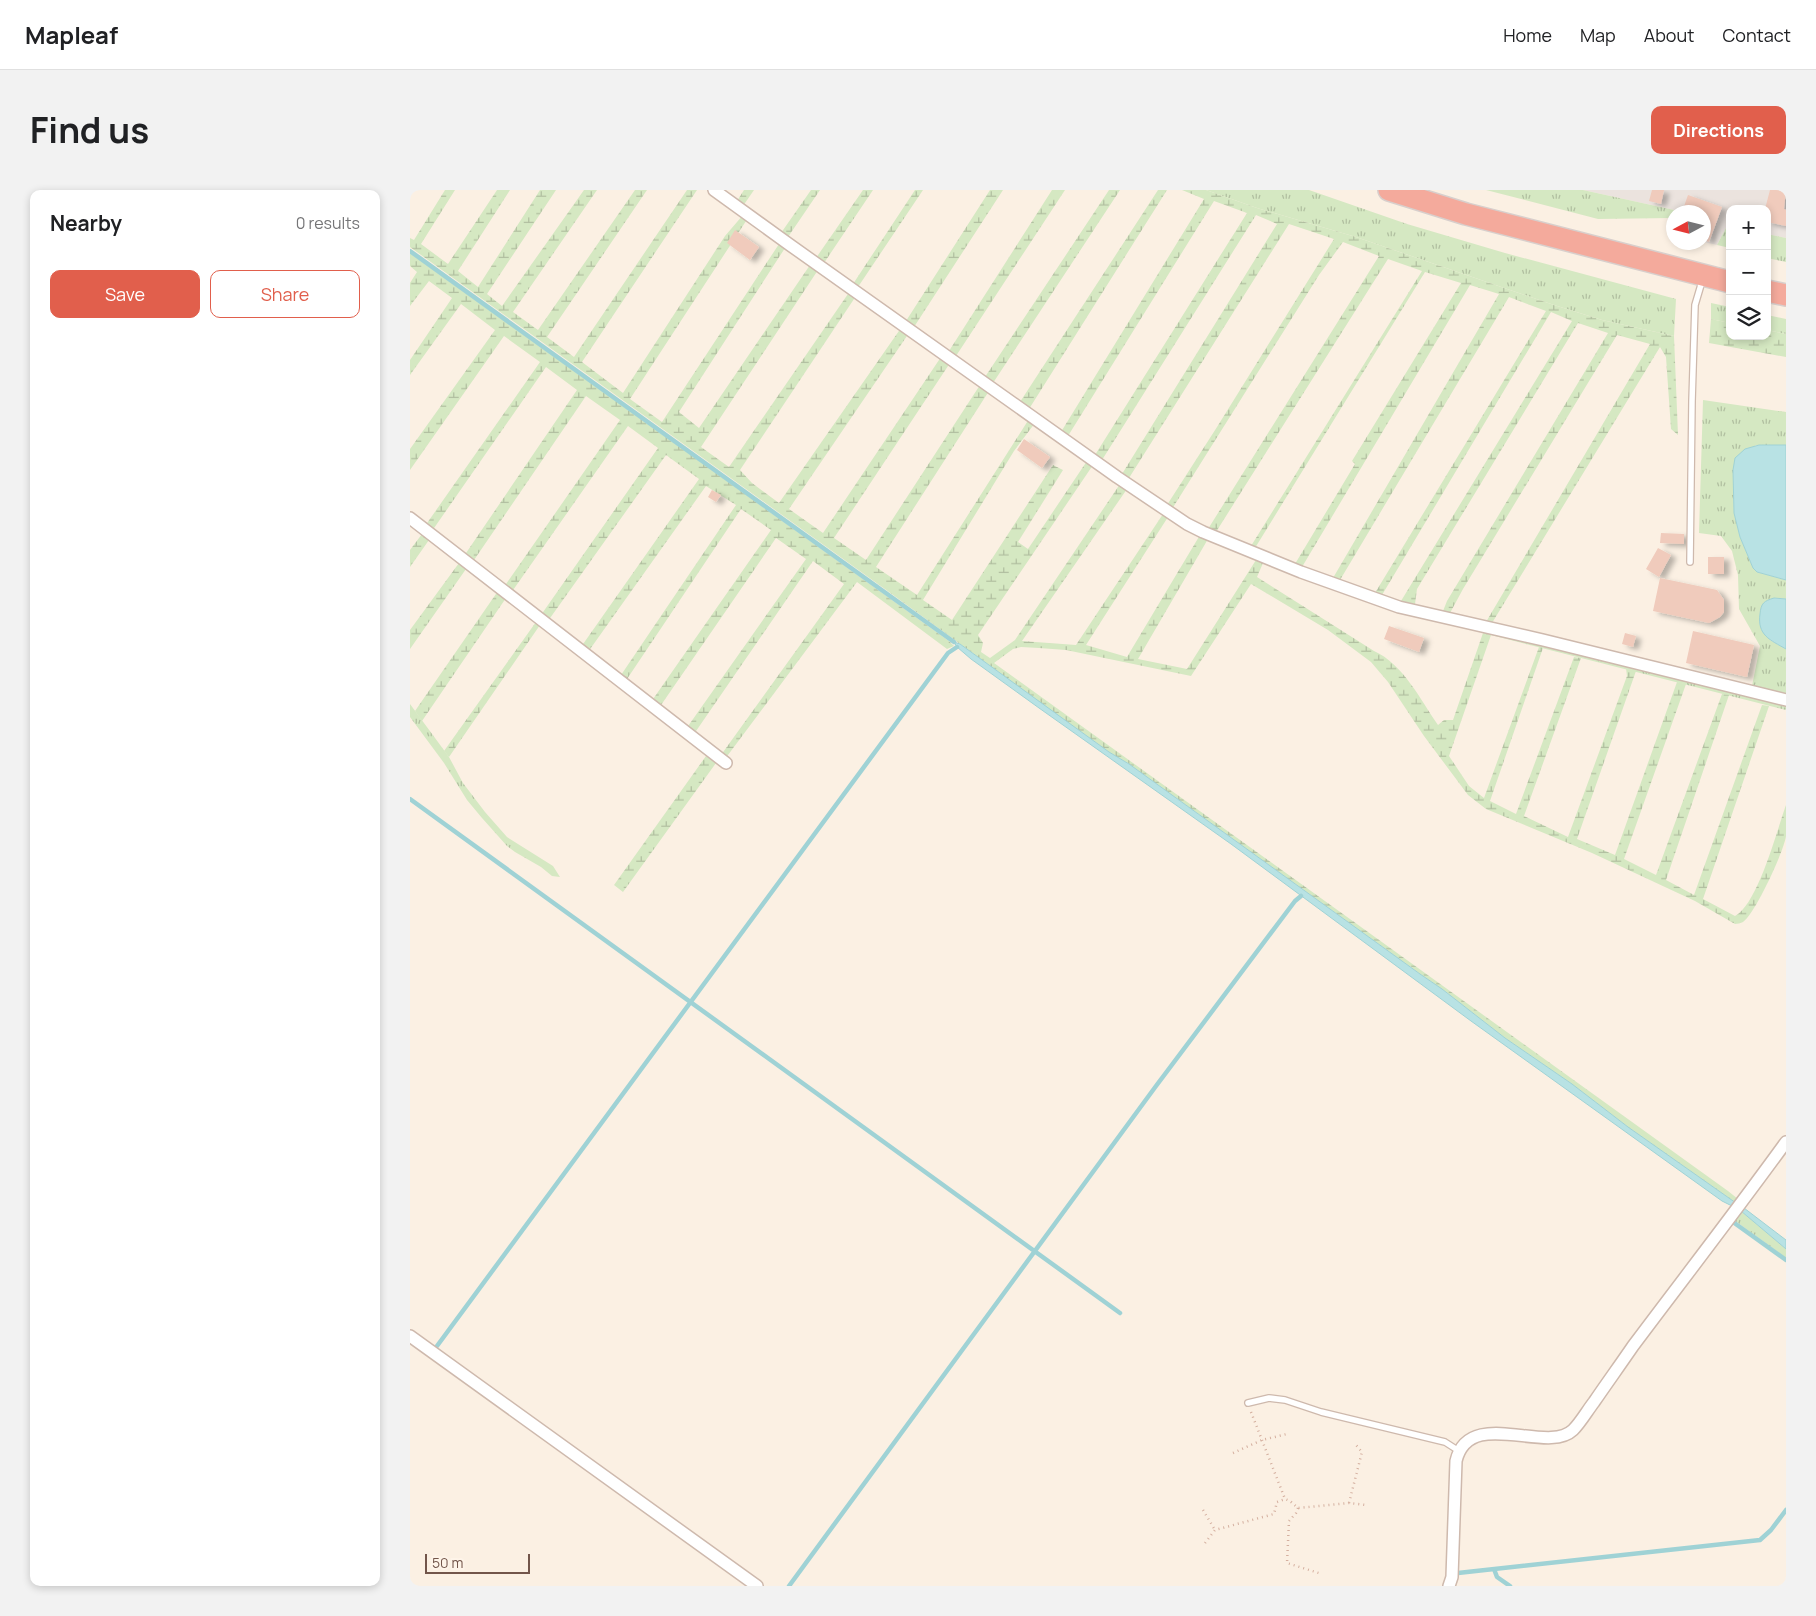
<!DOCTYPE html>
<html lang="en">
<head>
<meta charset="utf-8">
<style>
  :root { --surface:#fff; --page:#f2f2f2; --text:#202124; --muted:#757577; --line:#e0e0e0; --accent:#e15f4c }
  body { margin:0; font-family:Manrope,sans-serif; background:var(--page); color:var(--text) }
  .controls { position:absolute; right:15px; top:15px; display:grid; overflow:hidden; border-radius:10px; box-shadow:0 2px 8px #0003 }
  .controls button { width:45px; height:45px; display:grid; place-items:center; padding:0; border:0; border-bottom:1px solid var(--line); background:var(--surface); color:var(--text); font:25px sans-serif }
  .compass { position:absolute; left:1256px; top:15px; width:45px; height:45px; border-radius:50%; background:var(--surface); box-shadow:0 2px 8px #0003; rotate:263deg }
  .scale { position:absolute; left:15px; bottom:12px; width:105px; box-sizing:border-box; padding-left:5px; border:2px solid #72554a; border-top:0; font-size:14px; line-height:18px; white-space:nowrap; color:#72554a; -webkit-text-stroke:4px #fef4e9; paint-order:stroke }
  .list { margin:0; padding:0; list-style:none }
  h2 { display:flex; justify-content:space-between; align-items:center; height:65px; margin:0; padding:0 20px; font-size:21px }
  h2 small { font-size:16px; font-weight:400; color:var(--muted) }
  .actions { display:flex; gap:10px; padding:15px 20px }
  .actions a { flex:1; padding:11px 0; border:1px solid var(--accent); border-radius:10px; text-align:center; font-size:18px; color:var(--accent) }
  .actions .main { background:var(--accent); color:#fff }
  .icon { flex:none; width:28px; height:28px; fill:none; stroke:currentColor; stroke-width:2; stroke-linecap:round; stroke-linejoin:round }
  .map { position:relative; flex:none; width:1376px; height:1396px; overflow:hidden; border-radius:10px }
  header { display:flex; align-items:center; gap:30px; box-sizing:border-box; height:70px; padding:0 25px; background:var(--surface); border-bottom:1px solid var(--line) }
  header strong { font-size:24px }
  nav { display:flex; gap:28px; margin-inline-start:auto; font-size:18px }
  .intro { display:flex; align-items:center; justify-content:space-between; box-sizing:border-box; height:120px; padding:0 30px }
  h1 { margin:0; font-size:35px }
  .button { padding:12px 22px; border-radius:10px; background:var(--accent); color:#fff; font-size:18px; font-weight:700 }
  main { display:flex; gap:30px; padding:0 30px }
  aside { flex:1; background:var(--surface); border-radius:10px; box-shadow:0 2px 8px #0003 }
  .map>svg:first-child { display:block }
  .industrial { fill:#ebe3de }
  .grass { fill:url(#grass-tufts) }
  .wetland { fill:url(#wetland-marsh) }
  .water { fill:#b8e2e4; stroke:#9fd2d5 }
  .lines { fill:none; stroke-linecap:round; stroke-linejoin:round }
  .stream { stroke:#9fd2d5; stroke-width:4.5 }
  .building { fill:#f0cbbc; filter:url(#shadow) }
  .lane-casing { stroke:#ceb9ad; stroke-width:8 }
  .street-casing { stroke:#ceb9ad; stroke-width:14 }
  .highway-casing { stroke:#d8cfcc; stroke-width:24 }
  .path { stroke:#d4af9f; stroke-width:2.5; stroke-dasharray:1 4; stroke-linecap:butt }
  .lane { stroke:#fff; stroke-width:5.5 }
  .street { stroke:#fff; stroke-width:11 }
  .highway { stroke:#f4aa9c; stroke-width:21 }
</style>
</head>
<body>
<header>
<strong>Mapleaf</strong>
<nav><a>Home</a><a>Map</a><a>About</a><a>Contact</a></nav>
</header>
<div class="intro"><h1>Find us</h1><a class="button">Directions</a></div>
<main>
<aside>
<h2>Nearby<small>0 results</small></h2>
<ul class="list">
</ul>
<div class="actions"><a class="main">Save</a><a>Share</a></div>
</aside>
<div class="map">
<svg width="1376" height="1396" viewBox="0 0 1376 1396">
  <defs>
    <pattern id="grass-tufts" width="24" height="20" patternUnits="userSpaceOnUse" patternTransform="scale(1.25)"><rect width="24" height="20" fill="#d5e8c2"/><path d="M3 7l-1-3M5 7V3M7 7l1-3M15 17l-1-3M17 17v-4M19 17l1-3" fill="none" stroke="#b1bfa0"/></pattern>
    <pattern id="wetland-marsh" width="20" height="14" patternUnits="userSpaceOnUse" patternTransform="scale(1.25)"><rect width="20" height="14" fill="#d5e8c2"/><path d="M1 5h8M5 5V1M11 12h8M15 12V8" fill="none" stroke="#b1bfa0"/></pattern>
    <filter id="shadow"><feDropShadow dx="5.5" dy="3" stdDeviation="2.5" flood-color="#0004"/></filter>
  </defs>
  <rect width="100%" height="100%" fill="#fbf0e3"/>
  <path class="industrial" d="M1173,0h203v48l-19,-4v-25h-37v19h-4l-9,17 -13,-3v-30h-30l-1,22 -3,-1 4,-23z"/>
  <path class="grass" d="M796,0h103l98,34 98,29 171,46 -2,37 -72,-16 -48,-15 -198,-68 -99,-29z
    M1076,0h97l91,20 -2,8 -74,1z
    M1316,38h4v20l-13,-3z
    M1357,44l19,4v24l-19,-4z
    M1301,113l19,4v16l-19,-4z
    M1357,125l19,4v15l-19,-4z
    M1293,210l83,12v33h-30l-23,25 1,43 6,24 13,31 4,4 29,8v19l-12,-1 -4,42 16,9v45l-34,-8 8,-40 -21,-37 -1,-34 -6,-24 -11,-15 -22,-3z
    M1064,438l283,69 29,9v4l-295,-75 -8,-2z
    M0,514l39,53 14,26 22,29 22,25 46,29 7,11 -8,-1 -11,-9 -26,-15 -8,-6 -25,-28 -15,-18 -23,-37 -34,-46z
    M1331,1021l45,38v9l-52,-38z"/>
  <path class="wetland" d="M35,0h10l-34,54 27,20 49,-74h13l-52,81 20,16 62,-97h16l-69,104 15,12 82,-116h13l-84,122 25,18 97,-140h12l-100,147 27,20 113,-167h10l-115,172 41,31 102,-157 18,-21 5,3 -118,181 32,23 117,-178 6,4 -106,164 20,16 111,-163 8,5 -117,177 28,20 121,-176 6,5 -116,174 12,13 27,20 122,-175 8,5 -120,176 34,24 118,-176 9,6 -116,175 32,22 114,-175 9,6 -113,176 41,28 112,-176 6,4 -21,28 -91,149 29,20 101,-155 10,5 -45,72 10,7 59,-88 6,4 -115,170 5,8 -2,9 9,6 25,-18 105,-156 7,5 -105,152 54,4 87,-131 5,3 -82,128 41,12 73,-122 8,4 -70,120 49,10 69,-109 7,3 -6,14 117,74c29,13 46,48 64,74l6,-5h9l30,-87 8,2 -42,121 20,30 15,12 55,-151 4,1 -53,153 26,13 58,-157 7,1 -57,158 44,21 59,-161 -1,-8 10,3 -59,168 38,16 62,-173 9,2 -62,175 32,16 66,-181 7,1 -63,185 28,15 68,-190 7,1 -66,193 32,17c23,-12 42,-86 51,-111 0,10 0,21 0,31 -2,15 -31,78 -43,86 -2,1 -6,2 -8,2l-40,-23 -103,-48 -106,-44 -18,-14 -44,-59 -36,-54 -17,-20 -43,-32 -77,-46 -60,92 -125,-26 -27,-2 -18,-1 -8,2 -19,14 734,528 10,8 -2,4 -108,-76 -56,-43 -67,-46 -63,-49 -22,-15 -291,-210 -20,-12 -49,-35 -171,-125 -479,-345v-9l4,2z
    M334,0h10l-11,16 -6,-5z
    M401,0h9l-32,47 -7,-4z
    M453,0h10l-49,73 -8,-5z
    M505,0h8l-65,97 -5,-3z
    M580,0h13l-89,137 -8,-6z
    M642,0h13l-109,166 -7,-5z
    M699,0h11l-127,193 -8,-6z
    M748,0h9l-138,219 -9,-7z
    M772,0h24l51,18 99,29 198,68 48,15 72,16 4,99 -7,-6 -5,-72 -6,-10 -168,276 -6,-1 164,-278 -33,-9 -154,254 -13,24 -7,-2 4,-10 161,-268 -30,-10 -161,266 -2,15 -14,-3 171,-280 -21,-9 -169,283 -7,-2 171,-282 -37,-14 -169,283 -7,-2 166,-284 -29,-9 -168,282 -7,-3 60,-100 -3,-3 109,-178 -36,-11 -170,276 -4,-2 171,-275 -34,-12 -172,273 -8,-3 171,-273 -36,-14 -24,33 -147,234 -5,-4 50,-78 117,-188 -45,-15 -160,254 -7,-4 155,-250 -21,-9 -154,245 -7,-5 152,-242 -33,-12 -146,235 -7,-4 143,-233z
    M0,63l539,388 5,5 -7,3 -90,-67 -132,177 -4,-4 123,-171 -31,-23 -119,173 -8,-5 120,-170 -30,-21 -117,170 -8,-6 120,-172 -30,-21 -116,173 -6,-4 117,-173 -30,-19 -118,166 -7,-5 118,-168 -33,-24 -118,166 -7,-6 117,-167 -30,-22 -117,167 -7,-6 116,-167 -34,-24 -114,167 -8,-7 113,-166 -31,-23 -114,164 -7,-5 115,-164 -36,-26 -94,134v-21l85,-119 -34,-26 -51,71v-15l42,-62 -23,-17 -19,25v-23l7,-11 -7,-6z
    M1301,129l19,4v13h37v-6l19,4v23l-77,-14z
    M12,344l7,6 -19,27v-17z
    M49,373l7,6 -56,80v-19z
    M88,401l8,7 -84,123 -7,-10z
    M126,432l4,3 -91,132 -5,-6z
    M296,566l10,7 -93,129 -9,-7z"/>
  <path class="water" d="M1349,255h27v135l-29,-8 -4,-4 -13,-31 -6,-24 -1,-43 2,-12 10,-9z
    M1364,408l12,1v50c-16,-9 -29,-14 -26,-35 1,-11 4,-13 14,-16z
    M544,452l6,2 149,108 20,12 291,210 22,15 63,49 67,46 56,43 108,76 -4,3 -10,-5 -251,-180 -240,-177 -192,-136 -68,-49 -14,-12z
    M1334,1018l42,32v9l-45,-38z"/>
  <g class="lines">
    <path class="stream" d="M0,61l544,391
      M0,609l710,514
      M1323,1032l53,38
      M27,1156l511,-693 9,-6
      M1084,1379l3,8 13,9
      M1048,1383l302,-33 11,-10 15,-20
      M379,1396l367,-500 139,-185 6,-5"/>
  </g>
  <path class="building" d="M1242,0h12l-3,14 -12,-3z
    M1360,0h16l-2,19 2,1v16l-19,-4v-13h-2z
    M1278,5l34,12 -13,35 -5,-2v-28h-22z
    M325,40l24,17 -9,13 -23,-17z
    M614,249l26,18 -8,11 -25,-18z
    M302,300l9,5 -5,7 -8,-5z
    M1251,343l23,1v10l-24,-1z
    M1248,358l13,7 -12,22 -13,-8z
    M1298,367h16v17h-16z
    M1250,388l57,12 7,10v12l-4,5 -11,6 -56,-12z
    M979,436l35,12 -5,14 -35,-13z
    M1283,441l61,14 -7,32 -61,-14z
    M1215,443l11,3 -3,11 -11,-3z"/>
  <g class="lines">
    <g class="lane-casing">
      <path id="lane" d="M1280,372l2,-161 3,-96 8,-27
        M838,1213l21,-5 16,2 36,12 124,30 14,9"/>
    </g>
    <g class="street-casing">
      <path id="street" d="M304,0l76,55 327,232 70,47 16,8 98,40 98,35 144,33 243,60
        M0,328l316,245
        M0,1146l347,250
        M1039,1396l3,-9 4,-116c13,-55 91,-6 117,-31 8,-8 14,-19 21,-28 13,-19 26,-37 39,-56 51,-68 103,-135 153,-204"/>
    </g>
    <g class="highway-casing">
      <path id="highway" d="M979,0l77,24 264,68
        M1357,101l19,4"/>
    </g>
    <path class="path" d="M841,1222l34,87 5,2 8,7 51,-5 17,2
      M823,1263l29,-13 25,-6
      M939,1313l13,-51 -6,-7
      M888,1318l-2,5 -7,8 -2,42 35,11
      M793,1320l12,20
      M795,1353l10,-13 59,-16 3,-12 8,-3"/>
    <use href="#lane" class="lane"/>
    <use href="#street" class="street"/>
    <use href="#highway" class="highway"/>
  </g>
</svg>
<div class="controls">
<button>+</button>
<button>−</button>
<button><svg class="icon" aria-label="layers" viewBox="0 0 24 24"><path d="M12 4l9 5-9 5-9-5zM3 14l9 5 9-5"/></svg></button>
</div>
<svg class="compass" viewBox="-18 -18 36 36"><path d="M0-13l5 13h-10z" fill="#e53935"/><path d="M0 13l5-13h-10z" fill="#757577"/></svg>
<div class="scale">50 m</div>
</div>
</main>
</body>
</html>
